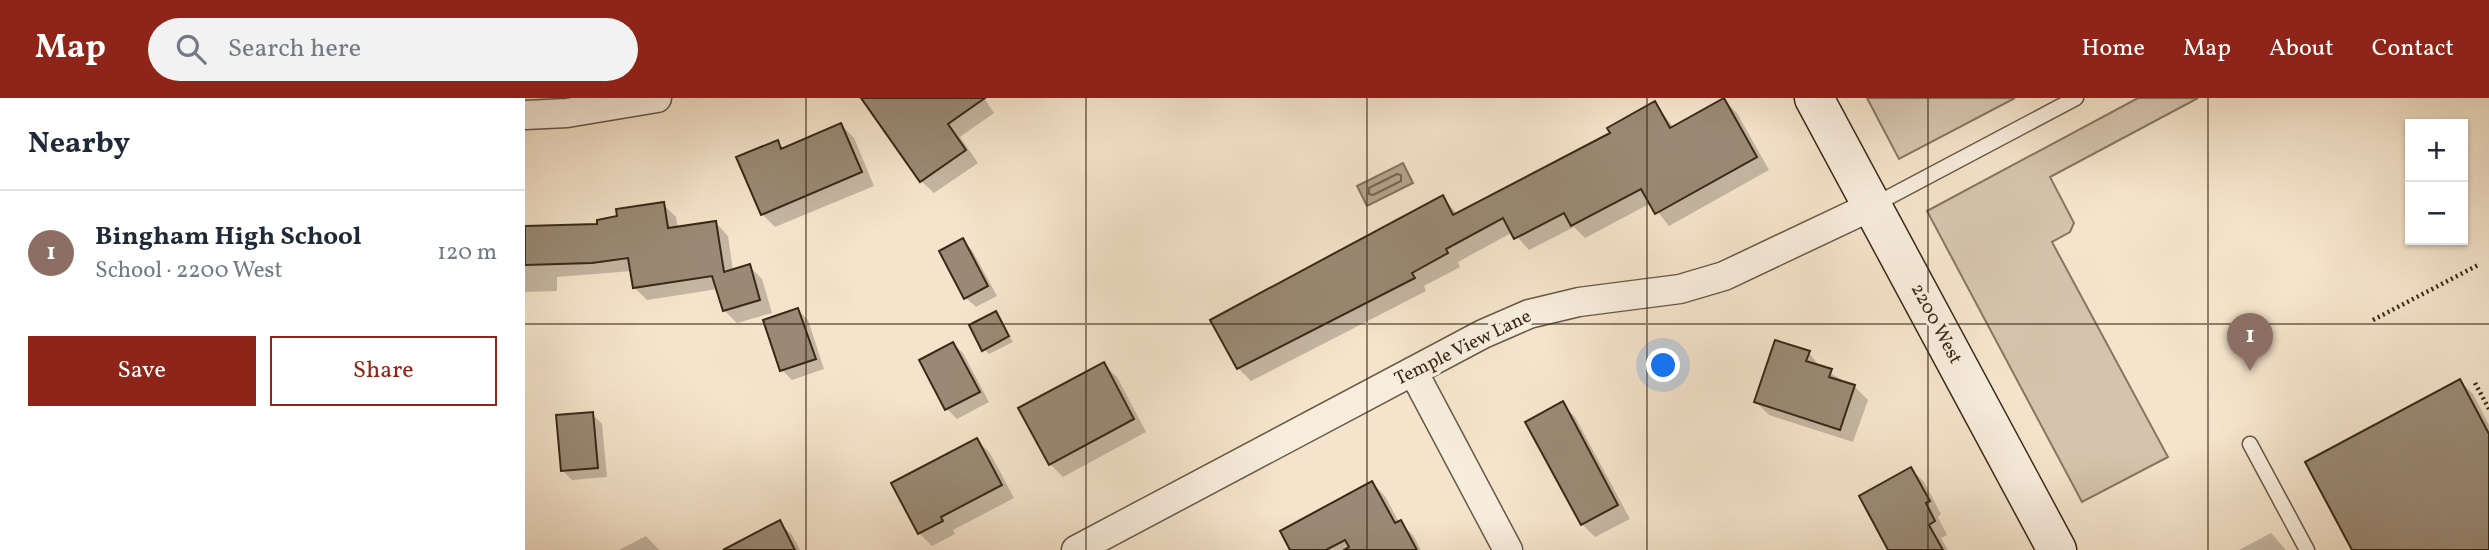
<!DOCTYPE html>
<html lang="en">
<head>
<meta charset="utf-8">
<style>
  :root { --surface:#fff; --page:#f2f2f3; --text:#1f2937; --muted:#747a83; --line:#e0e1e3; --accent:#8f2418 }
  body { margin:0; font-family:Vollkorn,serif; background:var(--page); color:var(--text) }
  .controls { position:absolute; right:21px; top:21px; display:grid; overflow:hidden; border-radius:0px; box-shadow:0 2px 5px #0004 }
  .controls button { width:63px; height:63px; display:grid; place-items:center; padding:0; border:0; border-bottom:2px solid var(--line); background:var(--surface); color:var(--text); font:35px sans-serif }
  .you { position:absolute; left:1139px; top:268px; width:24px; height:24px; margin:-18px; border:5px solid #fff; border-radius:50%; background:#1a73e8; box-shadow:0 0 0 10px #1a73e833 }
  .badge { display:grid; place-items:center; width:46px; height:46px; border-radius:50%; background:var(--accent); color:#fff; font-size:23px; font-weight:700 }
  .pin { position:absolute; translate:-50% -58px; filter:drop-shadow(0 2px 4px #0008) }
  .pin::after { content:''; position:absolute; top:37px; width:24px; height:21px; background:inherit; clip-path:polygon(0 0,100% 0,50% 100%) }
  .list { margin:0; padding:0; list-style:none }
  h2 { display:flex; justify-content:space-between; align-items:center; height:91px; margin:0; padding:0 28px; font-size:30px }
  h2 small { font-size:23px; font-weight:400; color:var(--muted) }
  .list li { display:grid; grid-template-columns:46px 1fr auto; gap:21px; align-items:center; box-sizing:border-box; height:126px; padding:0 28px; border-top:2px solid var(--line) }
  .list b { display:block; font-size:26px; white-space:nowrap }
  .list p { margin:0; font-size:23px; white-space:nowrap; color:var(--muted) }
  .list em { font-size:23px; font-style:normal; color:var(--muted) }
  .actions { display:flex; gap:14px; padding:21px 28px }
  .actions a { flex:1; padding:16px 0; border:2px solid var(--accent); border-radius:0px; text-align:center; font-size:24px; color:var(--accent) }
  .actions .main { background:var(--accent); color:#fff }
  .icon { flex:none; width:38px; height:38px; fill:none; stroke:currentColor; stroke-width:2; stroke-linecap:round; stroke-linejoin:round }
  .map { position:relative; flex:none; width:1964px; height:452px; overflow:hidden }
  header { display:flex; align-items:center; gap:42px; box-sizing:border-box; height:98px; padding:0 35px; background:var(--accent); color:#fff }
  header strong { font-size:33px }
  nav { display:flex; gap:38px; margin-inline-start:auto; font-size:24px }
  .search { width:490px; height:63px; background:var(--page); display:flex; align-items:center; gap:18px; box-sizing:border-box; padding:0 24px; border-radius:38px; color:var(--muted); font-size:26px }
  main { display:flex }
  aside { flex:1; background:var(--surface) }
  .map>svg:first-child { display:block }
  .green { fill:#d5c4ad; stroke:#867662; stroke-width:2 }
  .water { fill:#b5a48e; stroke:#83735f; stroke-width:2 }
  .shadow { fill:#0003 }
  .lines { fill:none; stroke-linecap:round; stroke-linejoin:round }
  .shore { stroke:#766653; stroke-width:2 }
  .building { fill:#9a8a75; stroke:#382918; stroke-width:2 }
  .lane-casing { stroke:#675845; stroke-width:17 }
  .street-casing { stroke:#675845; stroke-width:31 }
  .secondary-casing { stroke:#382918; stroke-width:41 }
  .path { stroke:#382918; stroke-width:4.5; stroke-dasharray:2 3.5; stroke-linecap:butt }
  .lane { stroke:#f8eddd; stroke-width:14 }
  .street { stroke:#f8eddd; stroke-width:28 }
  .secondary { stroke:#f8eddd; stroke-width:38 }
  .grid { fill:none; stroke:#382918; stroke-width:2; stroke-opacity:0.55 }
  .labels { text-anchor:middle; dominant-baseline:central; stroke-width:7; stroke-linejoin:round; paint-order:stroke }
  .street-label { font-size:19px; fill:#382918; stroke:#f8eddd }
</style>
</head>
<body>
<header>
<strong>Map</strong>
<div class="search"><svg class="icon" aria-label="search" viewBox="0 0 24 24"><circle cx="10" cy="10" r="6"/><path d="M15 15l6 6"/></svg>Search here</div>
<nav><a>Home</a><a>Map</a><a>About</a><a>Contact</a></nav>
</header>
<main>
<aside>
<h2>Nearby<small></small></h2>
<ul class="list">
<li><span class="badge" style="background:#8d6e63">1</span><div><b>Bingham High School</b><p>School · 2200 West</p></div><em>120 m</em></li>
</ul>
<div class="actions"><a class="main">Save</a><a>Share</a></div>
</aside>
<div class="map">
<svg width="1964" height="452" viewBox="0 0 1964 452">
  <rect width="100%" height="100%" fill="#f5e4cb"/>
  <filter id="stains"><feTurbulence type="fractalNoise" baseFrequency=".00286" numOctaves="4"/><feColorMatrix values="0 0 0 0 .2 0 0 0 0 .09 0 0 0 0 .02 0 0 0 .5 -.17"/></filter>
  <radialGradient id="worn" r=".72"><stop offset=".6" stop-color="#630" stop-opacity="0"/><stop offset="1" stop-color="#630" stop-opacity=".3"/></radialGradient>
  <path class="green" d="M1342,0h148l-116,61z
    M1613,0h60l-148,79 24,46 -4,9 -18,10 116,215 -86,45 -155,-291z"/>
  <path class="water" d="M878,65l10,20 -46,23 -10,-20z"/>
  <path class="shadow" d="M354,0h105l10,15 -34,24 18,26 -44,30 -13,-12z
    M1199,2l13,13 32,57 -100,56 -18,-23 -66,35 -11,-11 -45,23 -16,-18 -55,30 2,5 -36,19 2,5 -175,90 -13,-13 204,-171 16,18 154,-81 43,-30 19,24z
    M316,27l13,13 20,48 -99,41 -13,-13 15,-72 8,7z
    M138,106l13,13 2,12 38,-6 12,13 5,35 16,-5 13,13 10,34 -35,10 -13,-13 -6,-21 -71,11 -13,-13 -2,-16 -75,6v14l-32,1v-67l74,1z
    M437,142l10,10 25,46 -21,11 -10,-9z
    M273,212l10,10 16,49 -32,11 -10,-10z
    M470,215l18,29 -24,12 -5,-5z
    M428,246l10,9 26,49 -32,17 -10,-10 -26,-48z
    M1284,255l12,15 34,19 13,13 -15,42 -84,-27 -13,-13z
    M579,267l13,12 29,55 -83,45 -13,-13z
    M1935,283l13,13 16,31v125h-135z
    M1037,306l13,13 55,102 -35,18 -13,-13 -54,-101z
    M67,316l10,10 5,53 -35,3 -9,-9z
    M452,342l13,13 24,45 -61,32 2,4 -23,12 -13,-13z
    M1386,371l13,13 17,32 -3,3 9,18 -6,3 7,12h-58z
    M847,385l13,13 14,26 14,13 8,15h-129z
    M254,425l13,12 8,15h-73z
    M1746,435l15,17h-47z
    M121,438l13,14h-40z"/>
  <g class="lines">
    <path class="shore" d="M872,76l4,1v6l-28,14 -4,-1v-6z"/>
  </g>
  <path class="building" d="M336,0h124l-37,26 18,26 -46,32z
    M1199,0l33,59 -102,57 -14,-25 -70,37 -7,-13 -50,26 -11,-21 -57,31 2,4 -36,20 3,5 -178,91 -27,-49 233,-125 10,20 157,-82 -3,-5 48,-27 15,27z
    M316,25l21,49 -101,43 -25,-58 42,-17 3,9z
    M139,104l4,26 48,-7 8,51 26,-8 10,36 -37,11 -11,-35 -79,12 -5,-30 -36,5 -67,2v-39l72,-2v-4l20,-4 -1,-7z
    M438,140l25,48 -24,13 -25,-48z
    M273,210l18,51 -36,12 -17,-51z
    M471,213l13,25 -27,15 -13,-26z
    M1250,242l35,11 -4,10 26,8 -3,8 26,8 -15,45 -86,-28z
    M428,244l27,50 -35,18 -26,-50z
    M579,264l30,57 -85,46 -31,-57z
    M1935,281l29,55v116h-137l-47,-88z
    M1038,303l55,104 -37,20 -56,-103z
    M68,314l5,56 -37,3 -5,-56z
    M452,340l25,47 -61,32 2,4 -25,13 -27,-51z
    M1386,369l19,34 -4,2 9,18 -6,4 14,25h-55l-29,-54z
    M847,383l23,42 6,-3 16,30h-73l5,-3 -4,-7 -19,10h-36l-10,-19z
    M255,422l15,30h-72z"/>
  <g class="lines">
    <g class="lane-casing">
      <path id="lane" d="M1349,107l202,-107
        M1725,346l57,106"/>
    </g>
    <g class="street-casing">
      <path id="street" d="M0,17l42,-2 90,-15
        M888,273l95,179
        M551,452l407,-216 46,-20 50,-12 101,-13 44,-13 148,-70"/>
    </g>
    <g class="secondary-casing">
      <path id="secondary" d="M1289,0l243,452"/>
    </g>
    <path class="path" d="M1848,222l107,-56
      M1950,285l14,26"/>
    <use href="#lane" class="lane"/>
    <use href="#street" class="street"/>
    <use href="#secondary" class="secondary"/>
  </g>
  <path class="grid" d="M281,0v452M561,0v452M842,0v452M1122,0v452M1403,0v452M1683,0v452M0,226h1964"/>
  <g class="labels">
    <g class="street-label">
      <text transform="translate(1411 226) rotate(62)">2200 West</text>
      <text transform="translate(938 250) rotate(-26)">Temple View Lane</text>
    </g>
  </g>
  <rect width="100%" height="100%" filter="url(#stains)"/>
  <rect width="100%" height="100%" fill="url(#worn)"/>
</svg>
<div class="controls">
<button>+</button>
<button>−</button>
</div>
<div class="you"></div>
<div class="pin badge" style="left:1725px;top:273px;background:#8d6e63">1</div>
</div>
</main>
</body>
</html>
